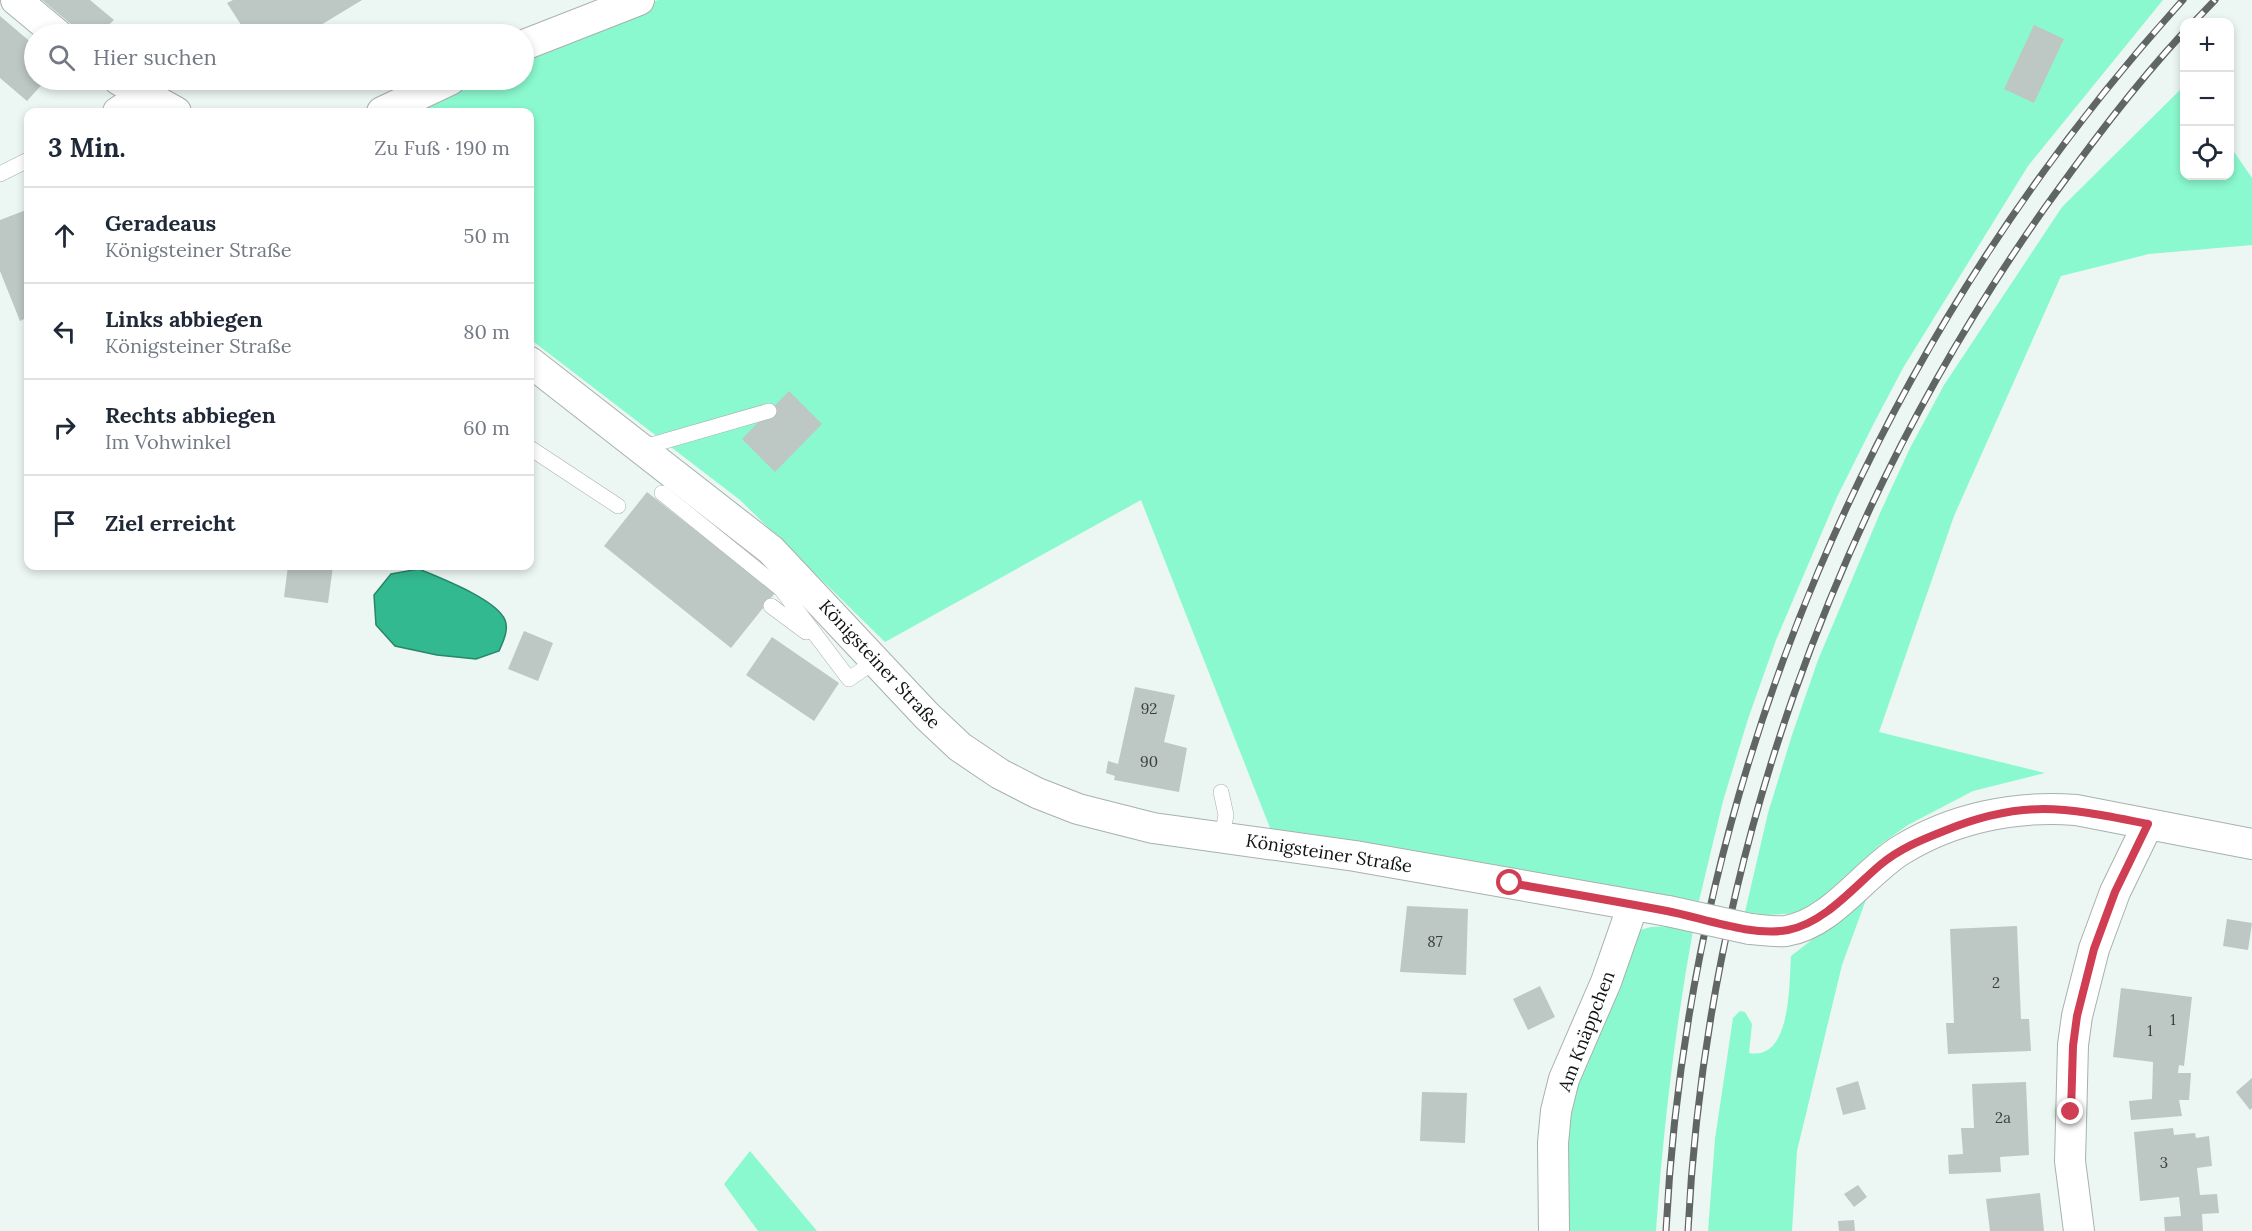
<!DOCTYPE html>
<html lang="de">
<head>
<meta charset="utf-8">
<style>
  :root { --surface:#fff; --page:#f6f6f7; --text:#1f2937; --muted:#747a83; --line:#e0e1e3 }
  body { margin:0; font-family:Lora,serif; background:var(--page); color:var(--text) }
  .controls { position:absolute; right:18px; top:18px; display:grid; overflow:hidden; border-radius:12px; box-shadow:0 3px 9px #0003 }
  .controls button { width:54px; height:54px; display:grid; place-items:center; padding:0; border:0; border-bottom:2px solid var(--line); background:var(--surface); color:var(--text); font:30px sans-serif }
  .stop { position:absolute; width:18px; height:18px; margin:-14px; border:4px solid #cf3e53; border-radius:50%; background:#fff }
  .stop.end { background:#cf3e53; border-color:#fff; box-shadow:0 2px 6px #0008 }
  .list { margin:0; padding:0; list-style:none }
  h2 { display:flex; justify-content:space-between; align-items:center; height:78px; margin:0; padding:0 24px; font-size:26px }
  h2 small { font-size:20px; font-weight:400; color:var(--muted) }
  .list li { display:grid; grid-template-columns:39px 1fr auto; gap:18px; align-items:center; box-sizing:border-box; height:96px; padding:0 24px; border-top:2px solid var(--line) }
  .list b { display:block; font-size:22px; white-space:nowrap }
  .list p { margin:0; font-size:20px; white-space:nowrap; color:var(--muted) }
  .list em { font-size:20px; font-style:normal; color:var(--muted) }
  .icon { flex:none; width:33px; height:33px; fill:none; stroke:currentColor; stroke-width:2; stroke-linecap:round; stroke-linejoin:round }
  .map { position:relative; flex:none; width:2252px; height:1231px; overflow:hidden }
  .search { position:absolute; background:var(--surface); box-shadow:0 3px 9px #0003; left:24px; top:24px; width:510px; height:66px; display:flex; align-items:center; gap:15px; box-sizing:border-box; padding:0 21px; border-radius:33px; color:var(--muted); font-size:22px }
  .panel { position:absolute; background:var(--surface); box-shadow:0 3px 9px #0003; left:24px; top:108px; width:510px; height:462px; border-radius:12px }
  .map>svg:first-child { display:block }
  .green { fill:#8bf9cf }
  .water { fill:#33b98f; stroke:#288769; stroke-width:1.5 }
  .building { fill:#bdc7c3 }
  .lines { fill:none; stroke-linecap:round; stroke-linejoin:round }
  .lane-casing { stroke:#a7b1ad; stroke-width:16 }
  .street-casing { stroke:#a7b1ad; stroke-width:32 }
  .lane { stroke:#fff; stroke-width:15 }
  .street { stroke:#fff; stroke-width:30 }
  .rail-casing { stroke:#606664; stroke-width:7 }
  .rail { stroke:#fff; stroke-width:4.5; stroke-dasharray:14; stroke-linecap:butt }
  .street-bridge-casing { stroke:#a7b1ad; stroke-width:32; stroke-linecap:butt }
  .street-bridge { stroke:#fff; stroke-width:30 }
  .route { stroke:#cf3e53; stroke-width:8 }
  .labels { text-anchor:middle; dominant-baseline:central; stroke-width:4.5; stroke-linejoin:round; paint-order:stroke }
  .number-label { font-size:15px; fill:#3a3f3d }
  .street-label { font-size:18px; fill:#0e1210; stroke:#fff }
</style>
</head>
<body>
<div class="map">
<svg width="2252" height="1231" viewBox="0 0 2252 1231">
  <rect width="100%" height="100%" fill="#ecf6f2"/>
  <path class="green" d="M658,0h1505l-135,166 -125,202 -30,57 -36,72 -61,143 -28,79 -25,82 -24,100 -427,-68 -131,-333 -256,142 -145,-142 -210,-161v-227h-124l13,-8 56,-24h49v-22z
    M2184,86v90h46v-30l22,32v67l-103,9 -88,22 -107,240 -75,216 166,41 -72,18 -65,34 -27,19 -77,69 -38,2 -21,-3 23,-99 24,-78 26,-75 62,-147 30,-65 34,-63 118,-178z
    M1867,897l-25,68 -45,186 -5,80h-84l7,-92 18,-121 7,-7 5,1 7,12 -3,29c43,8 40,-71 42,-97z
    M1671,926l22,4c-18,100 -30,200 -37,301h-96l1,-119 75,-181 15,-4z
    M750,1151l67,80h-59l-34,-47z"/>
  <path class="water" d="M419,569c21,9 77,30 86,51 4,10 -2,22 -6,31l-23,8 -39,-4 -42,-9 -19,-21 -2,-30 17,-21z"/>
  <path class="building" d="M42,0h48l24,20 -15,14h-16z
    M233,0h129l-51,31 2,3h-66l-20,-31z
    M0,16l34,29v35h12l-19,21 -27,-23z
    M2034,25l30,14 -30,64 -30,-14z
    M26,210l2,7v100l-8,4 -20,-50v-51z
    M789,391l33,33 -47,48 -33,-33z
    M647,492l128,101 -44,55 -127,-102z
    M288,566h45l-5,37 -44,-6z
    M524,631l29,12 -15,38 -30,-12z
    M772,637l67,46 -25,38 -68,-46z
    M1135,687l40,8 -11,47 23,6 -8,44 -65,-12 1,-4 -9,-3 2,-12 10,3z
    M1407,906l61,3 -2,66 -66,-3z
    M2227,919l25,4 -4,27 -25,-4z
    M2017,926l4,93h8l2,32 -83,3 -2,-31h8l-4,-94z
    M1540,986l15,31 -27,13 -15,-31z
    M2121,988l71,9 -8,69 -5,-1 -1,8h13l-2,27h-10l3,16 -51,4 -2,-19 23,-2 1,-37 -40,-5z
    M2252,1078v30l-2,2 -14,-18z
    M1858,1081l8,28 -23,6 -7,-27z
    M2026,1082l3,73 -29,2 1,15 -52,2 -1,-19 15,-1 -2,-26h13l-2,-44z
    M1422,1092l45,1 -2,50 -45,-2z
    M2173,1128l1,7 21,-2 1,5 13,-2 3,30 -15,2 3,27 17,-1 2,19 -17,1 1,17h-38l-1,-14 17,-1 -2,-19 -39,4 -6,-69z
    M1858,1185l9,12 -13,10 -10,-13z
    M2040,1193l4,38h-54l-4,-32z
    M1854,1220l1,11h-16l-1,-10z"/>
  <g class="lines">
    <g class="lane-casing">
      <path id="lane" d="M0,174l28,-14
        M530,448l88,58
        M641,448l128,-37
        M662,493l119,96 68,90 26,-18
        M771,606l35,26
        M1221,792l5,23 -4,22"/>
    </g>
    <g class="street-casing">
      <path id="street" d="M16,0l41,34
        M524,45l115,-45
        M119,80l57,32
        M118,112l27,-17 -8,14
        M382,112l68,-32
        M530,362l241,188 156,166 33,31 40,27 37,19 41,16 75,19 202,28 313,55
        M1750,929c12,1 24,3 36,2 45,-7 78,-58 115,-81 52,-32 115,-45 175,-40l176,34
        M1554,1231l-1,-88 3,-32 8,-32 42,-97 27,-77
        M2079,1231l-9,-70 3,-116 4,-29 17,-67 21,-57 33,-68"/>
    </g>
    <use href="#lane" class="lane"/>
    <use href="#street" class="street"/>
    <g class="rail-casing">
      <path id="rail" d="M2194,22l21,-22
        M1666,1231c23,-456 211,-893 517,-1231
        M1688,1231c18,-366 145,-722 356,-1022 44,-61 89,-122 140,-177"/>
    </g>
    <use href="#rail" class="rail"/>
    <g class="street-bridge-casing">
      <path id="street-bridge" d="M1668,911l82,18"/>
    </g>
    <use href="#street-bridge" class="street-bridge"/>
  </g>
  <g class="lines">
    <path class="route" d="M1510,883c52,9 105,18 157,28 36,7 85,26 121,19 36,-7 65,-42 92,-65 19,-16 41,-25 64,-34 80,-33 123,-23 204,-7l-33,68 -21,57 -17,67 -4,30 -2,66"/>
  </g>
  <g class="labels">
    <g class="number-label">
      <text x="1149" y="708">92</text>
      <text x="1149" y="761">90</text>
      <text x="1435" y="941">87</text>
      <text x="1996" y="982">2</text>
      <text x="2173" y="1019">1</text>
      <text x="2150" y="1030">1</text>
      <text x="2003" y="1117">2a</text>
      <text x="2164" y="1162">3</text>
    </g>
    <g class="street-label">
      <text transform="translate(880 664) rotate(47)">Königsteiner Straße</text>
      <text transform="translate(1329 853) rotate(9)">Königsteiner Straße</text>
      <text transform="translate(1586 1031) rotate(-69)">Am Knäppchen</text>
    </g>
  </g>
</svg>
<div class="controls">
<button>+</button>
<button>−</button>
<button><svg class="icon" aria-label="locate" viewBox="0 0 24 24"><circle cx="12" cy="12" r="6"/><path d="M12 2v4M12 18v4M2 12h4M18 12h4"/></svg></button>
</div>
<div class="stop" style="left:1510px;top:883px"></div>
<div class="stop end" style="left:2071px;top:1112px"></div>
<div class="search"><svg class="icon" aria-label="search" viewBox="0 0 24 24"><circle cx="10" cy="10" r="6"/><path d="M15 15l6 6"/></svg>Hier suchen</div>
<section class="panel">
<h2>3 Min.<small>Zu Fuß · 190 m</small></h2>
<ul class="list">
<li><svg class="icon" aria-label="ahead" viewBox="0 0 24 24"><path d="M12 20V5M6 11l6-6 6 6"/></svg><div><b>Geradeaus</b><p>Königsteiner Straße</p></div><em>50 m</em></li>
<li><svg class="icon" aria-label="left" viewBox="0 0 24 24"><path d="M17 20v-9H6M10 6l-5 5 5 5"/></svg><div><b>Links abbiegen</b><p>Königsteiner Straße</p></div><em>80 m</em></li>
<li><svg class="icon" aria-label="right" viewBox="0 0 24 24"><path d="M7 20v-9h11M14 6l5 5-5 5"/></svg><div><b>Rechts abbiegen</b><p>Im Vohwinkel</p></div><em>60 m</em></li>
<li><svg class="icon" aria-label="arrive" viewBox="0 0 24 24"><path d="M6 21V4h12l-3 4 3 4H6"/></svg><div><b>Ziel erreicht</b></div></li>
</ul>
</section>
</div>
</body>
</html>
